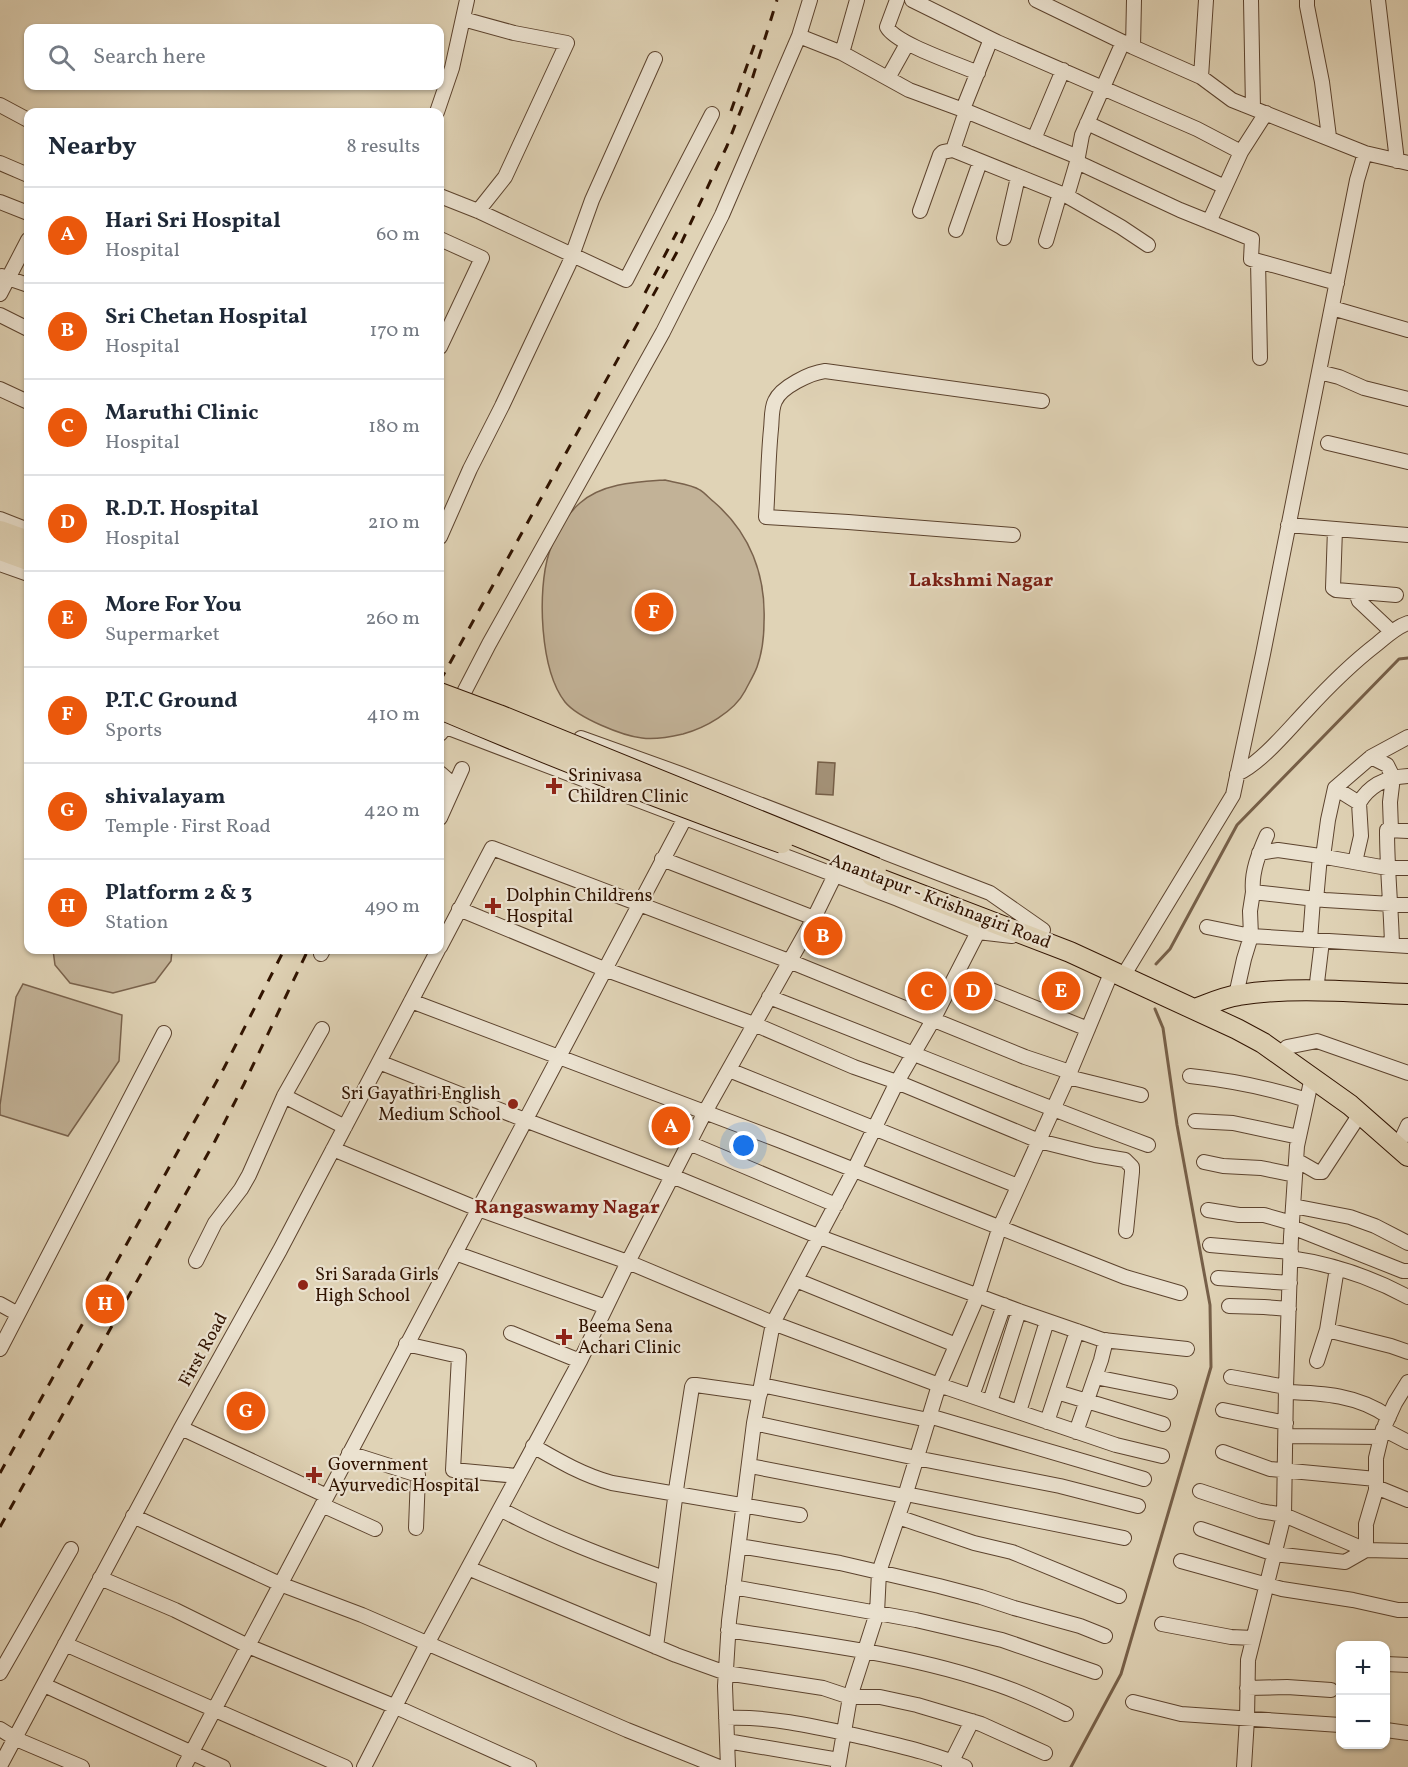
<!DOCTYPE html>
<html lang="en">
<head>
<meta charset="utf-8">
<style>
  :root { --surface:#fff; --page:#f2f2f3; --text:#1f2937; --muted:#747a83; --line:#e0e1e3; --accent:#ea580c }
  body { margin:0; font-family:Vollkorn,serif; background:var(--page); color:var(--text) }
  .controls { position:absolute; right:18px; bottom:18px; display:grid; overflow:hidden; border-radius:12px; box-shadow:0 2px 4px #0004 }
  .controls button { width:54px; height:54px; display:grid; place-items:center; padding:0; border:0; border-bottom:2px solid var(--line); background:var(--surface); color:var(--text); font:30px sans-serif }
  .you { position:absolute; left:744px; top:1146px; width:21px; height:21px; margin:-15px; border:4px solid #fff; border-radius:50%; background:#1a73e8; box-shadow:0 0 0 9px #1a73e833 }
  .badge { display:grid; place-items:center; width:39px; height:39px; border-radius:50%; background:var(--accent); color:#fff; font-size:20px; font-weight:700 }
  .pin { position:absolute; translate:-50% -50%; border:3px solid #fff; box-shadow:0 2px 6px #0006 }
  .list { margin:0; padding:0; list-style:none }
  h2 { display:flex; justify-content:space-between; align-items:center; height:78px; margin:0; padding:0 24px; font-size:26px }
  h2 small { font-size:20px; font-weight:400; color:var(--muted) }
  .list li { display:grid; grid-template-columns:39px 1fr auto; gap:18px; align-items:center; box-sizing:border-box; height:96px; padding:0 24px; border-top:2px solid var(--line) }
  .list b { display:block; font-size:22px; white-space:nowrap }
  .list p { margin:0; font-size:20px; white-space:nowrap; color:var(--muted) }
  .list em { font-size:20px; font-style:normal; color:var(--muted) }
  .icon { flex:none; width:33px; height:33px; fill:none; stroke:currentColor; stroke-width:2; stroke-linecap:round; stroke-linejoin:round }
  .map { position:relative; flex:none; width:1408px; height:1767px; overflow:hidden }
  .search { position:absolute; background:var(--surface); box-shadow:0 2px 4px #0004; left:24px; top:24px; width:420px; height:66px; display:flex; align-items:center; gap:15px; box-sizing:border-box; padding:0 21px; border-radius:12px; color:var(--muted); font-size:22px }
  .panel { position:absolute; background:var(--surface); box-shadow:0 2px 4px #0004; left:24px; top:108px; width:420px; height:846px; border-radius:12px }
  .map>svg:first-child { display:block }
  .green { fill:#c2b297; stroke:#79624c; stroke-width:1.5 }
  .water { fill:#a49278; stroke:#765f48; stroke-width:1.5 }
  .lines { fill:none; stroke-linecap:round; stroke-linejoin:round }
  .stream { stroke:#765f48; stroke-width:3 }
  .minor-casing { stroke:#5c432e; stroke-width:16 }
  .highway-casing { stroke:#301300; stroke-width:22 }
  .minor { stroke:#ebe2d0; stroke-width:14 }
  .highway { stroke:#e0d3b6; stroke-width:20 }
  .rail { stroke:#301300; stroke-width:3; stroke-dasharray:10 10; stroke-linecap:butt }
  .highway-bridge-casing { stroke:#301300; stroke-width:22; stroke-linecap:butt }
  .highway-bridge { stroke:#e0d3b6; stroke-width:20 }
  .poi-dot { fill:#8f2418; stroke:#ebe2d0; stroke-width:2 }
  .labels { text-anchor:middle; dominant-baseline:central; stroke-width:4.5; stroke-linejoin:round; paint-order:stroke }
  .poi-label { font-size:18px; fill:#301300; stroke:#ebe2d0; text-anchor:start }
  .street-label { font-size:18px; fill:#301300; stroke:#ebe2d0 }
  .neighbourhood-label { font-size:20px; font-weight:bold; fill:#7a1f14; stroke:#ebe2d0 }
</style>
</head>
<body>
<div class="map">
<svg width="1408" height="1767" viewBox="0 0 1408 1767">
  <rect width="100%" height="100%" fill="#e0d3b6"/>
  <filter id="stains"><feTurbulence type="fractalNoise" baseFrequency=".00333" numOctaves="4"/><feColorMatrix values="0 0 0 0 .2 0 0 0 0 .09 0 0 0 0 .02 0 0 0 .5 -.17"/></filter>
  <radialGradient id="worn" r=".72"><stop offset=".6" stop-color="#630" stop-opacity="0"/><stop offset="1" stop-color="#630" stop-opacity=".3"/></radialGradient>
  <path class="green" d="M665,480c11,3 26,4 35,10 5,3 9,8 14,12 36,31 52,73 50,120 0,15 -2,31 -7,45 -3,8 -8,16 -12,24 -11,21 -40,37 -62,43 -13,3 -27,6 -41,4 -19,-2 -64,-20 -77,-36 -25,-32 -28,-111 -16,-149 6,-19 16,-37 31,-50 23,-20 56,-21 85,-23z
    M53,950h119l-1,11 -16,21 -42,11 -43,-10 -15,-18z
    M23,984l99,31 -3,46 -51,75 -68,-21v-10l16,-108z"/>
  <path class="water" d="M818,762l17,1 -2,32 -17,-1z"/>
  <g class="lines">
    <path class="stream" d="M1156,964l14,-15 67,-124 162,-166 9,-1
      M1071,1767l50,-93 90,-307 -1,-62 -33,-180 -14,-97 -8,-19"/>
    <g class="minor-casing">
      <path id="minor" d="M897,0l-10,27c9,17 71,37 91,46
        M912,0l85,42 200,87 44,23 25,-39
        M1036,0l97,47 68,30 31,23 133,53 43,10
        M1251,0l2,108
        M1307,0v6l15,76 7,55
        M1378,0l19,161
        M463,19l51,14 53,10 -62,134 -27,34
        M799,36l43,17 67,37 57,21 -13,39 114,46 10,-34 103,48 72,29 -1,20 86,24
        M1133,47l1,-47
        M842,53l15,-53
        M1201,77l5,-77
        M888,78l19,-34
        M0,105l28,15
        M963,109l28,-70
        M966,111l112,46
        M437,112l15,-44 15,-68
        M1087,123l138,64
        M1034,139l29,-69
        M1077,162l5,-27 41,-93
        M0,163l28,12
        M440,196l38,15 148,69 86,-166
        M1067,196l54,31 27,18
        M0,202l28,11
        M920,211l20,-56 3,-3 10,-2
        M1209,222l32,-70
        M956,230l24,-68
        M1004,238l14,-61
        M440,239l42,19 -42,89
        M1046,241l14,-48
        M1258,261l2,97
        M2,276l26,9
        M0,294l28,-54
        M1332,308l76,22
        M0,315l28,14
        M1319,372l20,5 25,11 44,11
        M0,389l28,13
        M1328,443l80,19
        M0,519l28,11
        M1288,525l120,10
        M1335,529l-2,59 3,2 60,5
        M1013,535l-165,-13 -82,-5c2,-29 2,-58 5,-88 1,-8 0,-20 4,-28 6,-14 35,-28 50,-30l217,30
        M440,537l30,-68 32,-63 67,-142 23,-64 63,-141
        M0,564l28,10
        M1356,592l3,9 33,31
        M446,727l452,172 80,33 34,4
        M440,734l6,-7 43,-83 174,-312 59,-117 77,-179 11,-36
        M581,738l100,36 309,119 53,37
        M1371,757l16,8 6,12 -3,25 1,28
        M440,773l8,7 3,11
        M1237,774c24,-11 50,-43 69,-63 22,-24 45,-47 71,-67 10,-8 19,-17 31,-21
        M1359,803c11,-19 28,-26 49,-27
        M440,818l22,-49
        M1259,853l19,-3 42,6
        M1323,857l5,-37 7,-32
        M662,859l152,59
        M1355,862l6,-26 -2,-33 -24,-15 36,-31 37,-20
        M1253,892c-2,-20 6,-39 14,-57
        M1316,900l4,-44 67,12h21
        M459,909l145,60 150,55 100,43 43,15 142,59 56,14 30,5 7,7v5l-6,59
        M1207,927l44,9 -1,-25 3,-19 72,8 83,5
        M1310,940l3,-41
        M1392,945c-1,-39 -5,-76 -5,-115l21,1
        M440,947l52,-99 297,113 236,96 45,15
        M321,954l2,-4
        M1128,968l105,-173 30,-141 94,-474 8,-27
        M956,976l132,53
        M1316,991l6,-50
        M1236,995l8,-36 7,-23 157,10
        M769,997c127,49 252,101 379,148
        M411,1001l370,140 344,136 55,16
        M1287,1047l30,-6 91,32
        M379,1062l146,58 147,56 148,61 199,74 84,29 84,9
        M729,1070l289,116
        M1190,1076c39,4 79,12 117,24
        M1068,1077l73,18
        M284,1096l61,31
        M1195,1121l38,2 66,14
        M1402,1138l6,-13
        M689,1143l147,62
        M333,1149l145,60 150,53 145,61 166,62 177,60 46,11
        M1296,1160l21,12h5l38,-58
        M1204,1162l19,4 38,2 34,7
        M1293,1206l57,11 25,9 33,17
        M1208,1210l31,5h25l28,8
        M1292,1227l111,44h5
        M1210,1245l81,7
        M455,1253l151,54
        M1290,1258c42,6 81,19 118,39
        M196,1261l19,-38 26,-34 8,-14 35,-79 38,-67
        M1218,1278l72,5
        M796,1280l160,65
        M0,1304l18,10
        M1229,1306l35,1 25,2
        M1327,1330l64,16 17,6
        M511,1333l69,28
        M406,1344l53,12 -6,114 64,6
        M0,1349l164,-316
        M1317,1361l10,-31 10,-62
        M1095,1377l75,15
        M1231,1377l55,10
        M762,1385l166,35
        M1057,1392l106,32
        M1286,1392c37,1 72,3 103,25
        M972,1396l32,-91
        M990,1402l29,-91
        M1223,1410l63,13
        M1019,1412l28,-91
        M929,1416l215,63
        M1047,1422l30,-91
        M754,1423l162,35 144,28 78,20
        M1385,1425l10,-22 13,-21
        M181,1428l146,68
        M1076,1432l25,-72 5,-20
        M1286,1436l95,1
        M1408,1442l-25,-13 -7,29v32l-10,34v26l42,1
        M533,1446c26,15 50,29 79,37l188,32
        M1223,1452l47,17 106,10
        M349,1453l69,22 -2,53
        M750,1466l155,30
        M1376,1487l32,13
        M1200,1491l60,20 24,4 82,35 -21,12 -71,-8 -73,-25
        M906,1494l218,44
        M322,1505l53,24
        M500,1509c52,28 108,49 164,69
        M133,1516l147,68 82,31 265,115 92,37
        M898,1517l76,26 38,9 107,44
        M739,1546l101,17 99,23 42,11 33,11 66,18 25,10
        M1181,1561l101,28 71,11 45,10h10
        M468,1568l208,87 50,18 97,15 27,9h30l37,8 64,19 64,29
        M100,1578l75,32 73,36 148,61 133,60
        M733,1587l183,33 86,20 93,32
        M1162,1624l69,13 22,1
        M728,1630c90,14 184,24 271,55 23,8 45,18 67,29
        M65,1644l280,123
        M656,1647l21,-164 15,-96 1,-2h3l64,9
        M1386,1664l22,1
        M0,1673l71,-124
        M44,1685l179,82
        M1247,1688l40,-1 44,3
        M1133,1702l48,12 159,11
        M726,1718c48,-2 95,10 141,20 33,8 66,15 98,29
        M0,1729l16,10 66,28
        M1386,1730l22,3
        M727,1741l112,19
        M0,1766l181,-338 99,-178 158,-300
        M184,1767l501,-949
        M364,1767l63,-123 153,-283 48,-99 77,-150 109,-194 21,-43
        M728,1767l-3,-81 4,-65 25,-198 19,-100 81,-153 43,-88 36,-62 45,-88
        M838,1767l12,-70 27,-84 2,-41 26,-76 34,-111 39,-90 21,-66 71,-157 42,-101
        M949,1767l23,-46
        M1244,1767l3,-48 1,-59 36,-145 2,-128 5,-150 6,-91 15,-69"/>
    </g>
    <g class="highway-casing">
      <path id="highway" d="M0,531l28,10
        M0,550l28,10
        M872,876l198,76 167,77 26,14 87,62 58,51
        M1195,1009c14,-5 29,-12 44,-14 55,-9 114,-3 169,-1"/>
    </g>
    <use href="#minor" class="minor"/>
    <use href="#highway" class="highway"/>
    <path class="rail" d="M731,111l24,-68
      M645,293l32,-61
      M440,681l237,-429 50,-106 22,-57 28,-89
      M0,1473l224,-405 60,-118
      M0,1527l215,-386 29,-57 64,-134"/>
    <g class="highway-bridge-casing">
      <path id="highway-bridge" d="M440,693l59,22 377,153
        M440,709c113,48 227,93 342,134"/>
    </g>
    <use href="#highway-bridge" class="highway-bridge"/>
  </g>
  <g class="poi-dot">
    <path d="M551 777h6v6h6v6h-6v6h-6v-6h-6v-6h6z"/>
    <path d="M490 897h6v6h6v6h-6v6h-6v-6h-6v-6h6z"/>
    <circle cx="513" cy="1104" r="6"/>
    <circle cx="303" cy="1285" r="6"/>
    <path d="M561 1328h6v6h6v6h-6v6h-6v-6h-6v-6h6z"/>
    <path d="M311 1466h6v6h6v6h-6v6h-6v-6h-6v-6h6z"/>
  </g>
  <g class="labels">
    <g class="poi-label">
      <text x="568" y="776">Srinivasa<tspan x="568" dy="21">Children Clinic</tspan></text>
      <text x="506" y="896">Dolphin Childrens<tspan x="506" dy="21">Hospital</tspan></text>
      <text x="501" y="1094" text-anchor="end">Sri Gayathri English<tspan x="501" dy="21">Medium School</tspan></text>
      <text x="315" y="1275">Sri Sarada Girls<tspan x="315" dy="21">High School</tspan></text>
      <text x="578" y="1327">Beema Sena<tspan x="578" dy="21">Achari Clinic</tspan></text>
      <text x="328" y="1465">Government<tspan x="328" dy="21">Ayurvedic Hospital</tspan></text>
    </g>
    <g class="street-label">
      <text transform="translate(940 902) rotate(21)">Anantapur - Krishnagiri Road</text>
      <text transform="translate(204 1350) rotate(-61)">First Road</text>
    </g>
    <g class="neighbourhood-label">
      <text x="981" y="581">Lakshmi Nagar</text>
      <text x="567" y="1208">Rangaswamy Nagar</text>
    </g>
  </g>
  <rect width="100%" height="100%" filter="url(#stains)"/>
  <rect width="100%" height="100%" fill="url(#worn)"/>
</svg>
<div class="controls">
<button>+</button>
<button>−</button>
</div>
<div class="you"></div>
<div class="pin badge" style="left:671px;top:1126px">A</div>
<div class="pin badge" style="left:823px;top:936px">B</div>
<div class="pin badge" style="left:927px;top:991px">C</div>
<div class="pin badge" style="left:973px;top:991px">D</div>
<div class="pin badge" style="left:1061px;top:991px">E</div>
<div class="pin badge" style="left:654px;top:612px">F</div>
<div class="pin badge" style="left:246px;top:1411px">G</div>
<div class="pin badge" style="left:105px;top:1304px">H</div>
<div class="search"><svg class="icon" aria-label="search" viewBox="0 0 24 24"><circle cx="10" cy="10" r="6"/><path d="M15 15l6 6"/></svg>Search here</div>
<section class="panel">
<h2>Nearby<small>8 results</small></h2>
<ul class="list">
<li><span class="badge">A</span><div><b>Hari Sri Hospital</b><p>Hospital</p></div><em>60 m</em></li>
<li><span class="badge">B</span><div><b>Sri Chetan Hospital</b><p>Hospital</p></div><em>170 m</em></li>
<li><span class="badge">C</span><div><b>Maruthi Clinic</b><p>Hospital</p></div><em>180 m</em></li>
<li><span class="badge">D</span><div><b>R.D.T. Hospital</b><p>Hospital</p></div><em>210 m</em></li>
<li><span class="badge">E</span><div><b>More For You</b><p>Supermarket</p></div><em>260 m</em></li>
<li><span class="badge">F</span><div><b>P.T.C Ground</b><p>Sports</p></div><em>410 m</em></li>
<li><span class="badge">G</span><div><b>shivalayam</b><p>Temple · First Road</p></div><em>420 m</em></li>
<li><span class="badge">H</span><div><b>Platform 2 &amp; 3</b><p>Station</p></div><em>490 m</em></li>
</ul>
</section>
</div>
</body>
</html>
